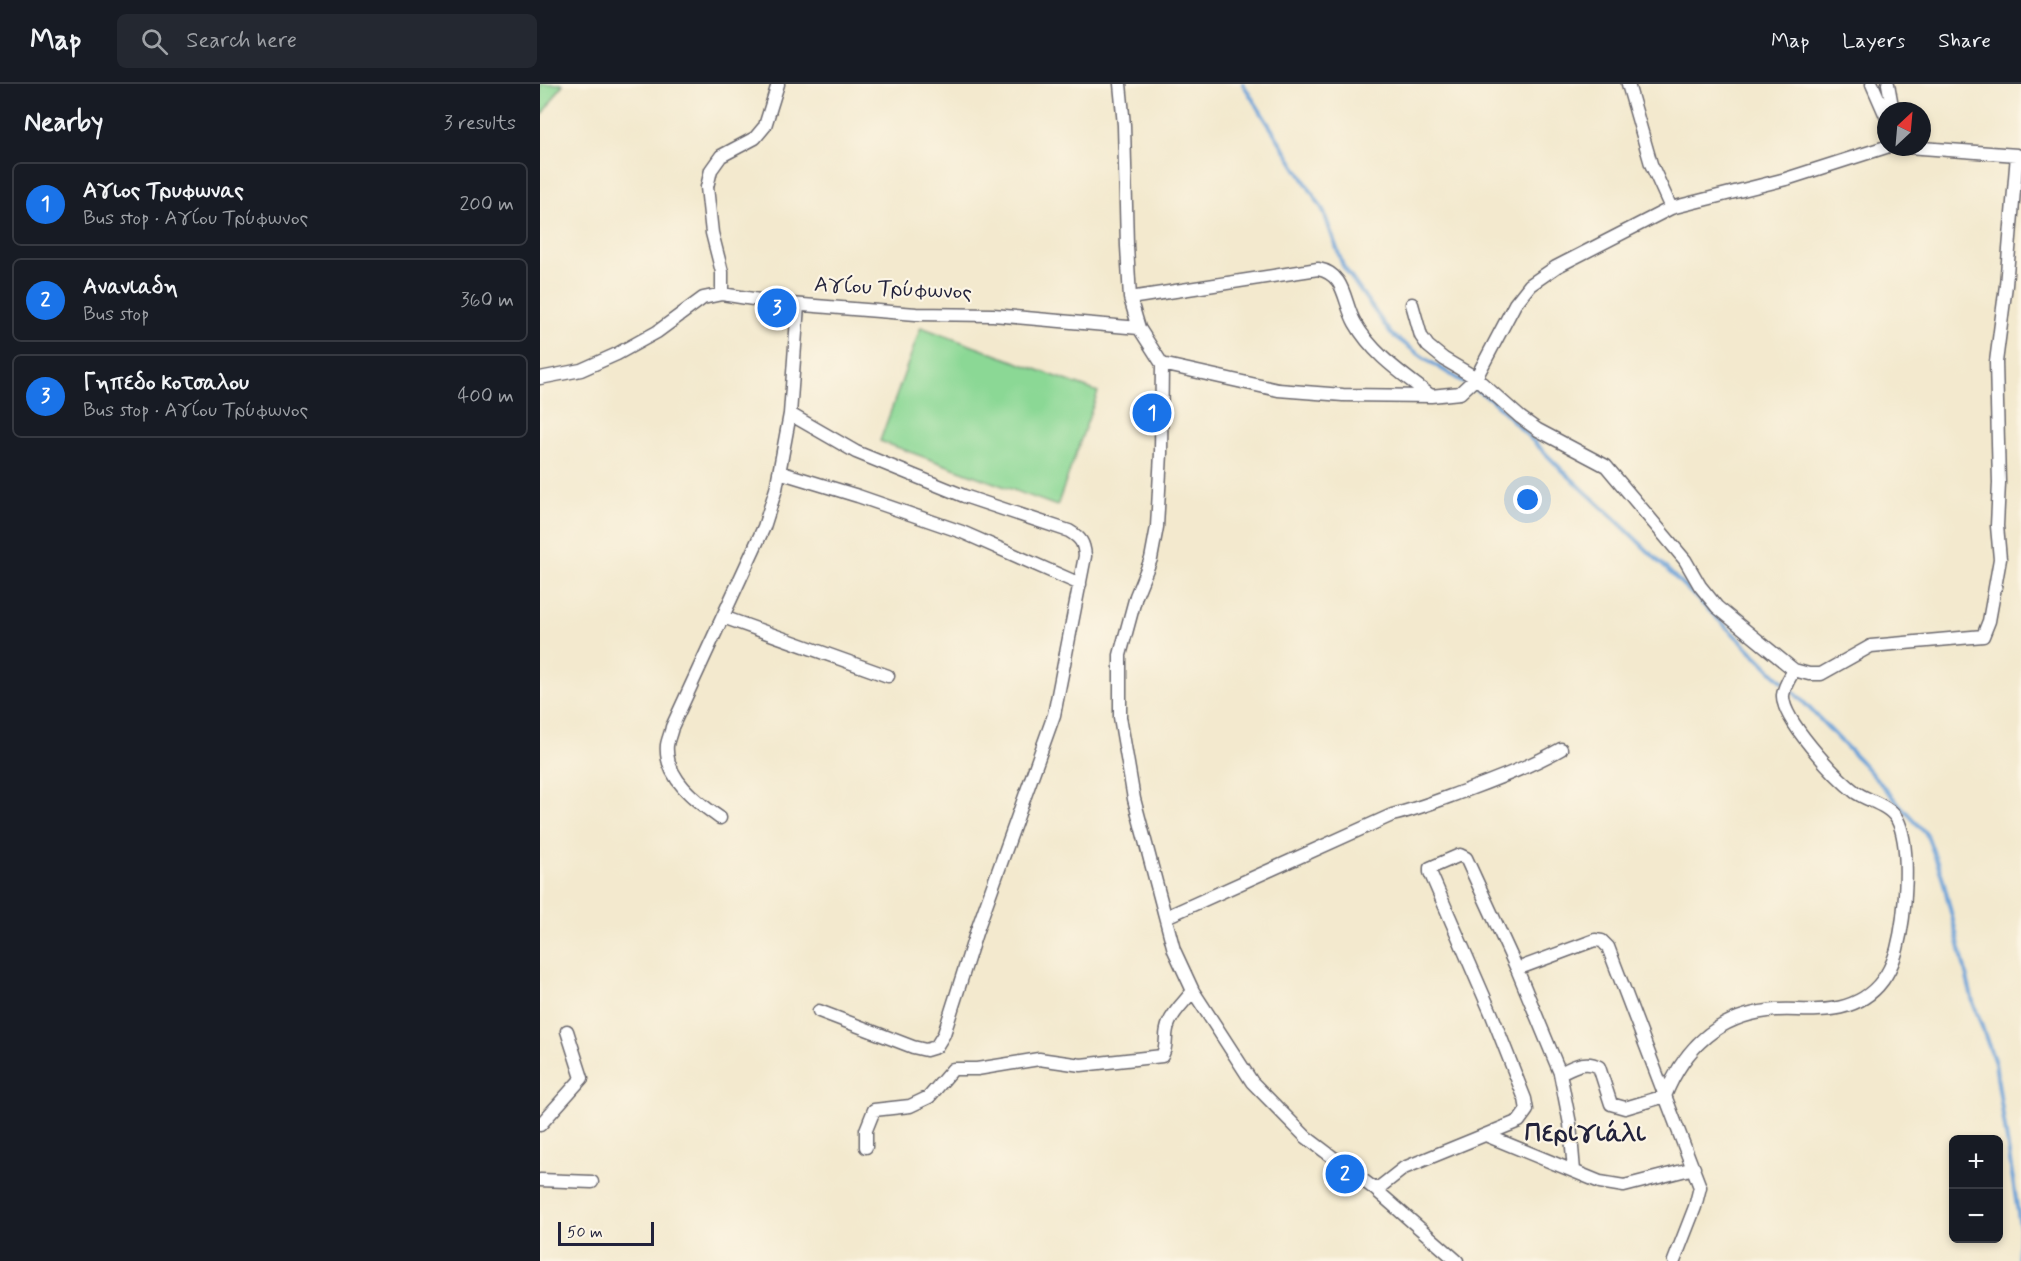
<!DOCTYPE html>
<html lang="en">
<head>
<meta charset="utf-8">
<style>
  :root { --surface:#171b24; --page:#242831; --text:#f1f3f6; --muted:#9ea1a6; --line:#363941; --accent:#1a73e8 }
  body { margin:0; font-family:Mynerve,sans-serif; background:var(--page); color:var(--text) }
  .controls { position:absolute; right:18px; bottom:18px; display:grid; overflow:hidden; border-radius:9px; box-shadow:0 3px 9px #0003 }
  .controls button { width:54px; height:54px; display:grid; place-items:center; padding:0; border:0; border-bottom:2px solid var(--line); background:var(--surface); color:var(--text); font:30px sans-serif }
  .compass { position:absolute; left:1337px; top:18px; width:54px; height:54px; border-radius:50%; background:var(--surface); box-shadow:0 3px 9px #0003; rotate:26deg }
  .scale { position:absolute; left:18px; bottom:15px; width:96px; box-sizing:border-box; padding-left:6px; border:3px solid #22223b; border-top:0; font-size:16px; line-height:21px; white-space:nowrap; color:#22223b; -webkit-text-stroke:4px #fcf5e5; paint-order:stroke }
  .you { position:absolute; left:988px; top:416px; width:21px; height:21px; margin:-15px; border:4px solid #fff; border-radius:50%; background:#1a73e8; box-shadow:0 0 0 9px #1a73e833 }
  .badge { display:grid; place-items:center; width:39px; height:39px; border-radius:50%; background:var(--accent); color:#fff; font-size:20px; font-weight:700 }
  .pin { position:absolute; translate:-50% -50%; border:3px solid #fff; box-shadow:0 2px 6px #0006 }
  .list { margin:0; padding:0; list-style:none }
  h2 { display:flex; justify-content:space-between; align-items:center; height:78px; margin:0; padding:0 24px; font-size:26px }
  h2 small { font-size:20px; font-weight:400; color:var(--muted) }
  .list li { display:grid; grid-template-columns:39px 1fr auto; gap:18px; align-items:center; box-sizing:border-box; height:84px; margin:0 12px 12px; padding:0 12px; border:2px solid var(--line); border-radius:9px }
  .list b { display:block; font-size:22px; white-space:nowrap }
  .list p { margin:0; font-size:20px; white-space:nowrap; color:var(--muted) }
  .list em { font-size:20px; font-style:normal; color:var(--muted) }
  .icon { flex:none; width:33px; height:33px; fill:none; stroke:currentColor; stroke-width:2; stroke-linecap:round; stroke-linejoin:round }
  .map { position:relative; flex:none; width:1481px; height:1177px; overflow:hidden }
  header { display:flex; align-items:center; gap:36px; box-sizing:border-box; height:84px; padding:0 30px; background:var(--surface); border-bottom:2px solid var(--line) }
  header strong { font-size:28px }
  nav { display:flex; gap:33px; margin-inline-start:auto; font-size:21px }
  .search { width:420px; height:54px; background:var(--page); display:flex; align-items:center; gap:15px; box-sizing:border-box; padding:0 21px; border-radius:9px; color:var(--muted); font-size:22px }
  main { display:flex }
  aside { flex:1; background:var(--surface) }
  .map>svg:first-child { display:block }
  .park { fill:#8bd895; stroke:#567d68; stroke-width:1.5 }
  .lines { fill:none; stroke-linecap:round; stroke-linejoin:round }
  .stream { stroke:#69a0d7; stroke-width:4 }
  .minor-casing { stroke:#6b686e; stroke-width:15 }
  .minor { stroke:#fff; stroke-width:12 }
  .labels { text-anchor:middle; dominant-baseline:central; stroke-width:4.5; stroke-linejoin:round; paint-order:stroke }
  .street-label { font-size:22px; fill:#22223b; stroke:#fcf5e5 }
  .quarter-label { font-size:26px; font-weight:bold; fill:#22223b; stroke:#fcf5e5 }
</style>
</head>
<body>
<header>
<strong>Map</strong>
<div class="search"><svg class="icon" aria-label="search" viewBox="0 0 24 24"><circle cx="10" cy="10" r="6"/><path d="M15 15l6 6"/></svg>Search here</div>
<nav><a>Map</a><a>Layers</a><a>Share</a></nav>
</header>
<main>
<aside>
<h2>Nearby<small>3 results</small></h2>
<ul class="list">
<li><span class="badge">1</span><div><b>Αγιος Τρυφωνας</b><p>Bus stop · Αγίου Τρύφωνος</p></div><em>200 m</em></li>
<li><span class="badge">2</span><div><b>Ανανιαδη</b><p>Bus stop</p></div><em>360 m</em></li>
<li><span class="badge">3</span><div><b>Γηπεδο κοτσαλου</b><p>Bus stop · Αγίου Τρύφωνος</p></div><em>400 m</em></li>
</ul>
</aside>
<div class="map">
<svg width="1481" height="1177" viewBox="0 0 1481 1177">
  <rect width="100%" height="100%" fill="#fcf5e5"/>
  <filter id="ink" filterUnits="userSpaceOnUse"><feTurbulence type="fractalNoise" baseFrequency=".0167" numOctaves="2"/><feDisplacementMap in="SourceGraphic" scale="12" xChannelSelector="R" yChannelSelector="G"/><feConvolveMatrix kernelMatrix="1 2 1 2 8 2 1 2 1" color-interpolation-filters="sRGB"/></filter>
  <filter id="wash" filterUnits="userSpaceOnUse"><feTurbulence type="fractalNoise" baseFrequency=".008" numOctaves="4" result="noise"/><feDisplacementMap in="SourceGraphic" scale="24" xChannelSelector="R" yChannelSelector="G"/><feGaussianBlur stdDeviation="1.35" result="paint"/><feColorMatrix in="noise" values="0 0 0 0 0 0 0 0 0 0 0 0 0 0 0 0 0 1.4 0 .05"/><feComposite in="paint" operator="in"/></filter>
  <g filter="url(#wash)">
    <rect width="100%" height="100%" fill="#f3e9ce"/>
    <path class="park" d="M0,0h23l-23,34z
      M381,243l177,65 -41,114 -177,-65z"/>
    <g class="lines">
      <path class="stream" d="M703,0l80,126 20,56 48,68 36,26 64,39 71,71 53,49 168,163
        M1249,603l73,76 65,72 15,41 31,126 22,61 25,163 -2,35"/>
    </g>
  </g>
  <g filter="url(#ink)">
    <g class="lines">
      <g class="minor-casing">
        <path id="minor" d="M580,0l4,41 3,121 3,52 9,30
          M1088,0l23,80 20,44
          M1332,0l14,32
          M1348,0l5,27
          M182,210v-22l-10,-39 -5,-46 4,-17 10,-14 34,-18 10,-12 13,-42
          M590,214l188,-29c28,5 25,33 37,54 18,32 48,51 76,73
          M872,220l9,32 7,10 16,13 32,19 44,39 18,13 68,36 79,94 15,26 17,21 77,63 15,4h12l50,-28 112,-10 6,-15 11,-62 -3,-33 2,-43 -3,-121 10,-77 11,-130 -109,-8
          M622,280l116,26 65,5 88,1 29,-3 16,-15 39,-74 15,-19 26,-18 115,-59 115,-29 100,-32
          M0,294l41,-8 36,-16 40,-22 46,-34 19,-4 56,9 138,11 77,1 146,13 23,36 -1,89 -4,74 -6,32 -15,37 -16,59v62l14,82 40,151 19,41 59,91 54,55 70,53 81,71
          M250,330l66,38 108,44 105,35c12,7 15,12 16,25l-31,159 -78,218 -32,101 -8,13 -10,3 -13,-3 -94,-36
          M239,388l79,24 104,36 118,52
          M183,533l165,59
          M180,734c-23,-16 -56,-40 -53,-73 1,-6 4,-12 5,-18l92,-200 12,-38 14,-75 8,-109
          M626,833l226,-102c26,-6 50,-16 75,-25 33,-12 64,-24 94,-41
          M977,885l78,-29 7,1 6,6 92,240 -5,20 -21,54
          M1020,989c13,-6 25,-14 39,-6l12,37 14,4 40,-12c19,-47 51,-79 103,-85 16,-3 33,0 50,-1 41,-1 68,-20 79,-61 8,-31 15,-102 0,-130 -8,-14 -29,-18 -42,-27 -19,-15 -74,-73 -72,-97 1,-9 7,-18 11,-25
          M0,1041l42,-47 -15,-47
          M948,1052l112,46 24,4 70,-18
          M326,1063v-17l8,-20 36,-4 19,-9 24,-28h24l62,-10 42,6 81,-9c7,-14 1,-20 7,-33 4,-11 16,-22 24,-32
          M0,1096l52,2
          M836,1106l28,-22 115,-47 8,-11 -2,-11 -33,-84 -62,-143v-4l30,-13 6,3 51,111 43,104 10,51 4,47"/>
      </g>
      <use href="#minor" class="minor"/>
    </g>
  </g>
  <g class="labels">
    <g class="street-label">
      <text transform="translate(353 205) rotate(3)">Αγίου Τρύφωνος</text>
    </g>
    <g class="quarter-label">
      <text x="1045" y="1050">Περιγιάλι</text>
    </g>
  </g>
</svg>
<div class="controls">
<button>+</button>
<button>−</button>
</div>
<svg class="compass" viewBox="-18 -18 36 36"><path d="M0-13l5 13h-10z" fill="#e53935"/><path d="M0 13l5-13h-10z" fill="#9ea1a6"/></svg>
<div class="scale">50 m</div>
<div class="you"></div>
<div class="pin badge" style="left:612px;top:329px">1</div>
<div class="pin badge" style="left:805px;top:1090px">2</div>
<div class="pin badge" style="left:237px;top:224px">3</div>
</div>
</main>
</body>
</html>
